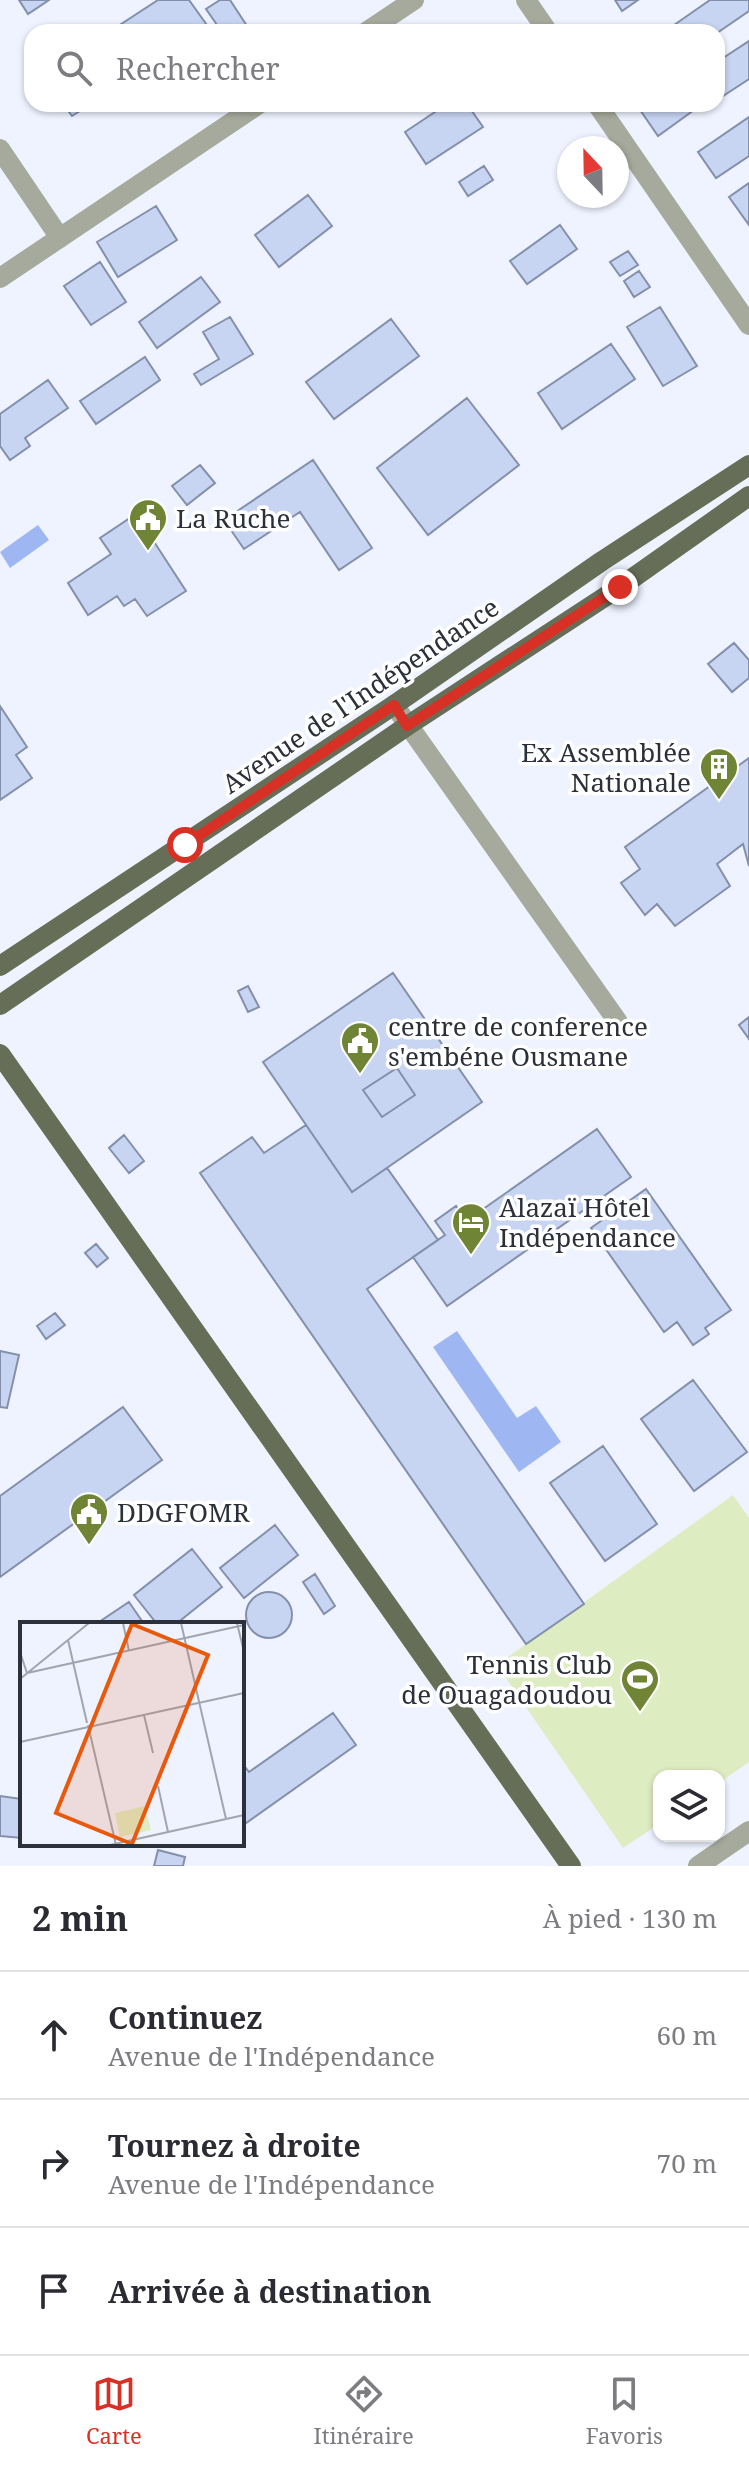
<!DOCTYPE html>
<html lang="fr">
<head>
<meta charset="utf-8">
<style>
  :root { --surface:#fff; --page:#f2f2f3; --text:#2b2b33; --muted:#7c7c81; --line:#e1e1e2; --accent:#d93025 }
  body { margin:0; font-family:"Noto Serif",serif; background:var(--page); color:var(--text) }
  .controls { position:absolute; right:24px; bottom:24px; display:grid; overflow:hidden; border-radius:16px; box-shadow:0 2px 6px #0004 }
  .controls button { width:72px; height:72px; display:grid; place-items:center; padding:0; border:0; border-bottom:2px solid var(--line); background:var(--surface); color:var(--text); font:40px sans-serif }
  .compass { position:absolute; left:557px; top:136px; width:72px; height:72px; border-radius:50%; background:var(--surface); box-shadow:0 2px 6px #0004; rotate:338deg }
  .stop { position:absolute; width:24px; height:24px; margin:-18px; border:6px solid #d93025; border-radius:50%; background:#fff }
  .stop.end { background:#d93025; border-color:#fff; box-shadow:0 2px 8px #0008 }
  .list { margin:0; padding:0; list-style:none }
  h2 { display:flex; justify-content:space-between; align-items:center; height:104px; margin:0; padding:0 32px; font-size:34px }
  h2 small { font-size:26px; font-weight:400; color:var(--muted) }
  .list li { display:grid; grid-template-columns:52px 1fr auto; gap:24px; align-items:center; box-sizing:border-box; height:128px; padding:0 32px; border-top:2px solid var(--line) }
  .list b { display:block; font-size:30px; white-space:nowrap }
  .list p { margin:0; font-size:26px; white-space:nowrap; color:var(--muted) }
  .list em { font-size:26px; font-style:normal; color:var(--muted) }
  .icon { flex:none; width:44px; height:44px; fill:none; stroke:currentColor; stroke-width:2; stroke-linecap:round; stroke-linejoin:round }
  .map { position:relative; flex:none; width:749px; height:1866px; overflow:hidden }
  .search { position:absolute; background:var(--surface); box-shadow:0 2px 6px #0004; left:24px; right:24px; top:24px; height:88px; display:flex; align-items:center; gap:20px; box-sizing:border-box; padding:0 28px; border-radius:24px; color:var(--muted); font-size:30px }
  .sheet { height:488px; background:var(--surface) }
  nav { display:flex; justify-content:space-around; align-items:center; box-sizing:border-box; height:112px; border-top:2px solid var(--line); background:var(--surface); font-size:22px; color:var(--muted) }
  nav a { display:grid; justify-items:center; gap:4px }
  nav .on { color:var(--accent) }
  .map>svg:first-child { display:block }
  .green { fill:#deecc2 }
  .water { fill:#9eb7f3 }
  .building { fill:#c8d5f2; stroke:#8490ab; stroke-width:2 }
  .lines { fill:none; stroke-linecap:round; stroke-linejoin:round }
  .minor { stroke:#a6aa9d; stroke-width:20 }
  .primary { stroke:#666e57; stroke-width:20 }
  .route { stroke:#d93025; stroke-width:10 }
  .labels { text-anchor:middle; dominant-baseline:central; stroke-width:7; stroke-linejoin:round; paint-order:stroke }
  .poi-label { font-size:26px; fill:#2b303b; stroke:#fff; text-anchor:start }
  .street-label { font-size:26px; fill:#2b303b; stroke:#fff }
  .inset-road { fill:none; stroke:#a0a5b1; stroke-width:2 }
  .view { fill:#e8590c; fill-opacity:0.15; stroke:#e8590c; stroke-width:4 }
  .inset-edge { fill:none; stroke:#2b303b; stroke-width:4 }
</style>
</head>
<body>
<div class="map">
<svg width="749" height="1866" viewBox="0 0 749 1866">
  <rect width="100%" height="100%" fill="#eef3ff"/>
  <path class="green" d="M733,1495l16,23v244l-30,21v-7h-60v48l-36,24 -126,-183z"/>
  <path class="water" d="M38,525l11,15 -39,28 -10,-16z
    M457,1331l60,87 19,-12 25,36 -42,30 -86,-125z"/>
  <path class="building" d="M19,0h30l-21,14z
    M158,0h31l20,28 -7,4h-93z
    M220,0h10l21,32h-29l-16,-23z
    M615,0h23l-16,11z
    M710,0h39v11l-32,22 -53,-1z
    M749,41v38l-32,21v-38z
    M63,104h28l-19,12z
    M447,104h20l16,23 -57,37 -21,-32z
    M636,104h54l4,6 -36,26z
    M749,117v39l-33,22 -18,-26z
    M484,166l9,14 -25,16 -9,-14z
    M749,183v42l-20,-28z
    M308,195l24,31 -53,41 -24,-32z
    M156,206l21,34 -59,37 -21,-35z
    M560,225l17,24 -50,35 -17,-23z
    M628,251l10,14 -18,11 -10,-14z
    M100,262l26,40 -35,23 -27,-39z
    M639,271l11,16 -16,10 -10,-16z
    M201,277l19,25 -63,46 -18,-26z
    M660,307l37,59 -34,20 -36,-59z
    M230,317l23,37 -52,31 -7,-11 25,-15 -16,-27z
    M391,319l28,37 -85,63 -28,-37z
    M611,344l24,35 -73,50 -24,-36z
    M145,357l15,23 -64,44 -16,-23z
    M48,380l20,28 -43,30 5,8 -20,14 -10,-14v-32z
    M467,398l52,67 -91,70 -51,-67z
    M313,460l59,88 -33,22 -39,-58 -56,37 -20,-29z
    M200,465l15,18 -28,22 -15,-19z
    M136,514l50,77 -39,25 -12,-17 -11,7 -7,-10 -29,19 -20,-32 43,-29 -11,-16z
    M734,643l15,17v18l-17,14 -24,-28z
    M0,706l27,41 -11,8 16,23 -32,22z
    M749,758v108l-6,-22 -26,20 13,22 -55,40 -18,-22 -12,11 -24,-32 19,-14 -15,-22z
    M393,973l89,129 -130,90 -89,-130z
    M248,986l11,21 -11,5 -10,-21z
    M749,1017v22l-10,-14z
    M397,1068l18,27 -33,22 -19,-27z
    M306,1125l46,67 35,-24 51,72 -71,49 217,315 -58,40 -326,-471 52,-36 12,16z
    M597,1129l34,48 -27,19 10,14 -7,5 -10,-14 -150,105 -34,-49 32,-22 -10,-14 21,-15 10,15z
    M124,1135l20,26 -15,12 -20,-25z
    M646,1189l85,121 -26,18 4,6 -16,11 -16,-23 -13,10 -73,-104z
    M96,1244l12,14 -11,9 -12,-14z
    M55,1313l10,12 -19,14 -9,-13z
    M0,1351l19,4 -12,53 -7,-1z
    M693,1380l54,72 -53,39 -53,-72z
    M123,1407l39,53 -162,117v-81z
    M603,1446l54,78 -52,37 -55,-78z
    M275,1525l23,30 -54,43 -24,-30z
    M192,1549l30,38 -46,37h-19l-23,-29z
    M315,1574l20,32 -11,8 -21,-32z
    M246 1615a23 23 0 1 1 46 0a23 23 0 1 1-46 0Z
    M129,1602l15,22h-48z
    M333,1713l23,32 -114,81v-63l7,9z
    M0,1796l22,3v39l-22,-2z
    M158,1850l27,7 -2,9h-29z"/>
  <g class="lines">
    <path class="minor" d="M526,0l22,32
      M366,32l48,-32
      M597,104l152,221
      M0,149l60,89
      M0,278l259,-174
      M394,705l224,317
      M698,1866l51,-35"/>
    <path class="primary" d="M0,966l394,-261 208,-144 147,-96
      M0,1005l407,-279 213,-139 129,-91
      M0,1054l571,812"/>
  </g>
  <g class="lines">
    <path class="route" d="M185,845l209,-140 13,21 213,-139"/>
  </g>
  <defs>
    <g id="civic-pin" transform="scale(2)"><path d="M0 17L-7.5 6A9.5 9.5 0 1 1 7.5 6Z" fill="#6f8435" stroke="#fff"/><path d="M-.6-6.5H3V-4.5H.6V-3L4-1V1h2V6H-6V1h2V-1L-.6-3ZM-1.2 2.5V6h2.4V2.5Z" fill="#fff"/></g>
    <g id="building-pin" transform="scale(2)"><path d="M0 17L-7.5 6A9.5 9.5 0 1 1 7.5 6Z" fill="#6f8435" stroke="#fff"/><path d="M-4-6H4V6H1V3H-1V6H-4ZM-2.5-4.3h1.7v1.8h-1.7ZM.8-4.3h1.7v1.8H.8ZM-2.5-1h1.7V.8h-1.7ZM.8-1h1.7V.8H.8Z" fill="#fff"/></g>
    <g id="hotel-pin" transform="scale(2)"><path d="M0 17L-7.5 6A9.5 9.5 0 1 1 7.5 6Z" fill="#6f8435" stroke="#fff"/><path d="M-6-4.5h1.5V1H6V5H4.5V3h-9V5H-6ZM-4 0a1.8 1.8 0 1 1 3.6 0ZM.5 0V-2.5h3Q6-2.5 6 0Z" fill="#fff"/></g>
    <g id="stadium-pin" transform="scale(2)"><path d="M0 17L-7.5 6A9.5 9.5 0 1 1 7.5 6Z" fill="#6f8435" stroke="#fff"/><path d="M0-5a6.5 5 0 1 0 0 10a6.5 5 0 1 0 0-10ZM-3.5-1.8h7v3.6h-7Z" fill="#fff"/></g>
  </defs>
  <g fill-rule="evenodd">
    <use href="#civic-pin" x="148" y="518"/>
    <use href="#building-pin" x="719" y="767"/>
    <use href="#civic-pin" x="360" y="1041"/>
    <use href="#hotel-pin" x="471" y="1222"/>
    <use href="#civic-pin" x="89" y="1512"/>
    <use href="#stadium-pin" x="640" y="1679"/>
  </g>
  <g class="labels">
    <g class="poi-label">
      <text x="176" y="518">La Ruche</text>
      <text x="691" y="752" text-anchor="end">Ex Assemblée<tspan x="691" dy="30">Nationale</tspan></text>
      <text x="388" y="1026">centre de conference<tspan x="388" dy="30">s'embéne Ousmane</tspan></text>
      <text x="499" y="1207">Alazaï Hôtel<tspan x="499" dy="30">Indépendance</tspan></text>
      <text x="117" y="1512">DDGFOMR</text>
      <text x="612" y="1664" text-anchor="end">Tennis Club<tspan x="612" dy="30">de Ouagadoudou</tspan></text>
    </g>
    <g class="street-label">
      <text transform="translate(360 695) rotate(-34)">Avenue de l'Indépendance</text>
    </g>
  </g>
  <g transform="translate(20 1622)">
    <rect width="224" height="224" fill="#eef3ff"/>
    <path d="M125,184l6,24 -31,7 -5,-24z" fill="#deecc2"/>
    <path class="inset-road" d="M103,1l6,28M161,1l45,196M217,1l7,29M48,18l19,83M0,30l7,21 217,-48M0,57l69,-56M124,93l9,38M68,103l28,120M0,120l224,-49M138,164l10,46M90,223l134,-30"/>
    <path class="view" d="M112,2l76,31 -76,189 -76,-31z"/>
    <rect width="224" height="224" class="inset-edge"/>
  </g>
</svg>
<div class="controls">
<button><svg class="icon" aria-label="layers" viewBox="0 0 24 24"><path d="M12 4l9 5-9 5-9-5zM3 14l9 5 9-5"/></svg></button>
</div>
<svg class="compass" viewBox="-18 -18 36 36"><path d="M0-13l5 13h-10z" fill="#e53935"/><path d="M0 13l5-13h-10z" fill="#7c7c81"/></svg>
<div class="stop" style="left:185px;top:845px"></div>
<div class="stop end" style="left:620px;top:587px"></div>
<div class="search"><svg class="icon" aria-label="search" viewBox="0 0 24 24"><circle cx="10" cy="10" r="6"/><path d="M15 15l6 6"/></svg>Rechercher</div>
</div>
<section class="sheet">
<h2>2 min<small>À pied · 130 m</small></h2>
<ul class="list">
<li><svg class="icon" aria-label="ahead" viewBox="0 0 24 24"><path d="M12 20V5M6 11l6-6 6 6"/></svg><div><b>Continuez</b><p>Avenue de l'Indépendance</p></div><em>60 m</em></li>
<li><svg class="icon" aria-label="right" viewBox="0 0 24 24"><path d="M7 20v-9h11M14 6l5 5-5 5"/></svg><div><b>Tournez à droite</b><p>Avenue de l'Indépendance</p></div><em>70 m</em></li>
<li><svg class="icon" aria-label="arrive" viewBox="0 0 24 24"><path d="M6 21V4h12l-3 4 3 4H6"/></svg><div><b>Arrivée à destination</b></div></li>
</ul>
</section>
<nav>
<a class="on"><svg class="icon" aria-label="map" viewBox="0 0 24 24"><path d="M3 6l6-2 6 2 6-2v14l-6 2-6-2-6 2zM9 4v14M15 6v14"/></svg>Carte</a>
<a><svg class="icon" aria-label="directions" viewBox="0 0 24 24"><path d="M12 3l9 9-9 9-9-9zM9 14v-3h6M13 9l2 2-2 2"/></svg>Itinéraire</a>
<a><svg class="icon" aria-label="saved" viewBox="0 0 24 24"><path d="M7 4h10v16l-5-4-5 4z"/></svg>Favoris</a>
</nav>
</body>
</html>
